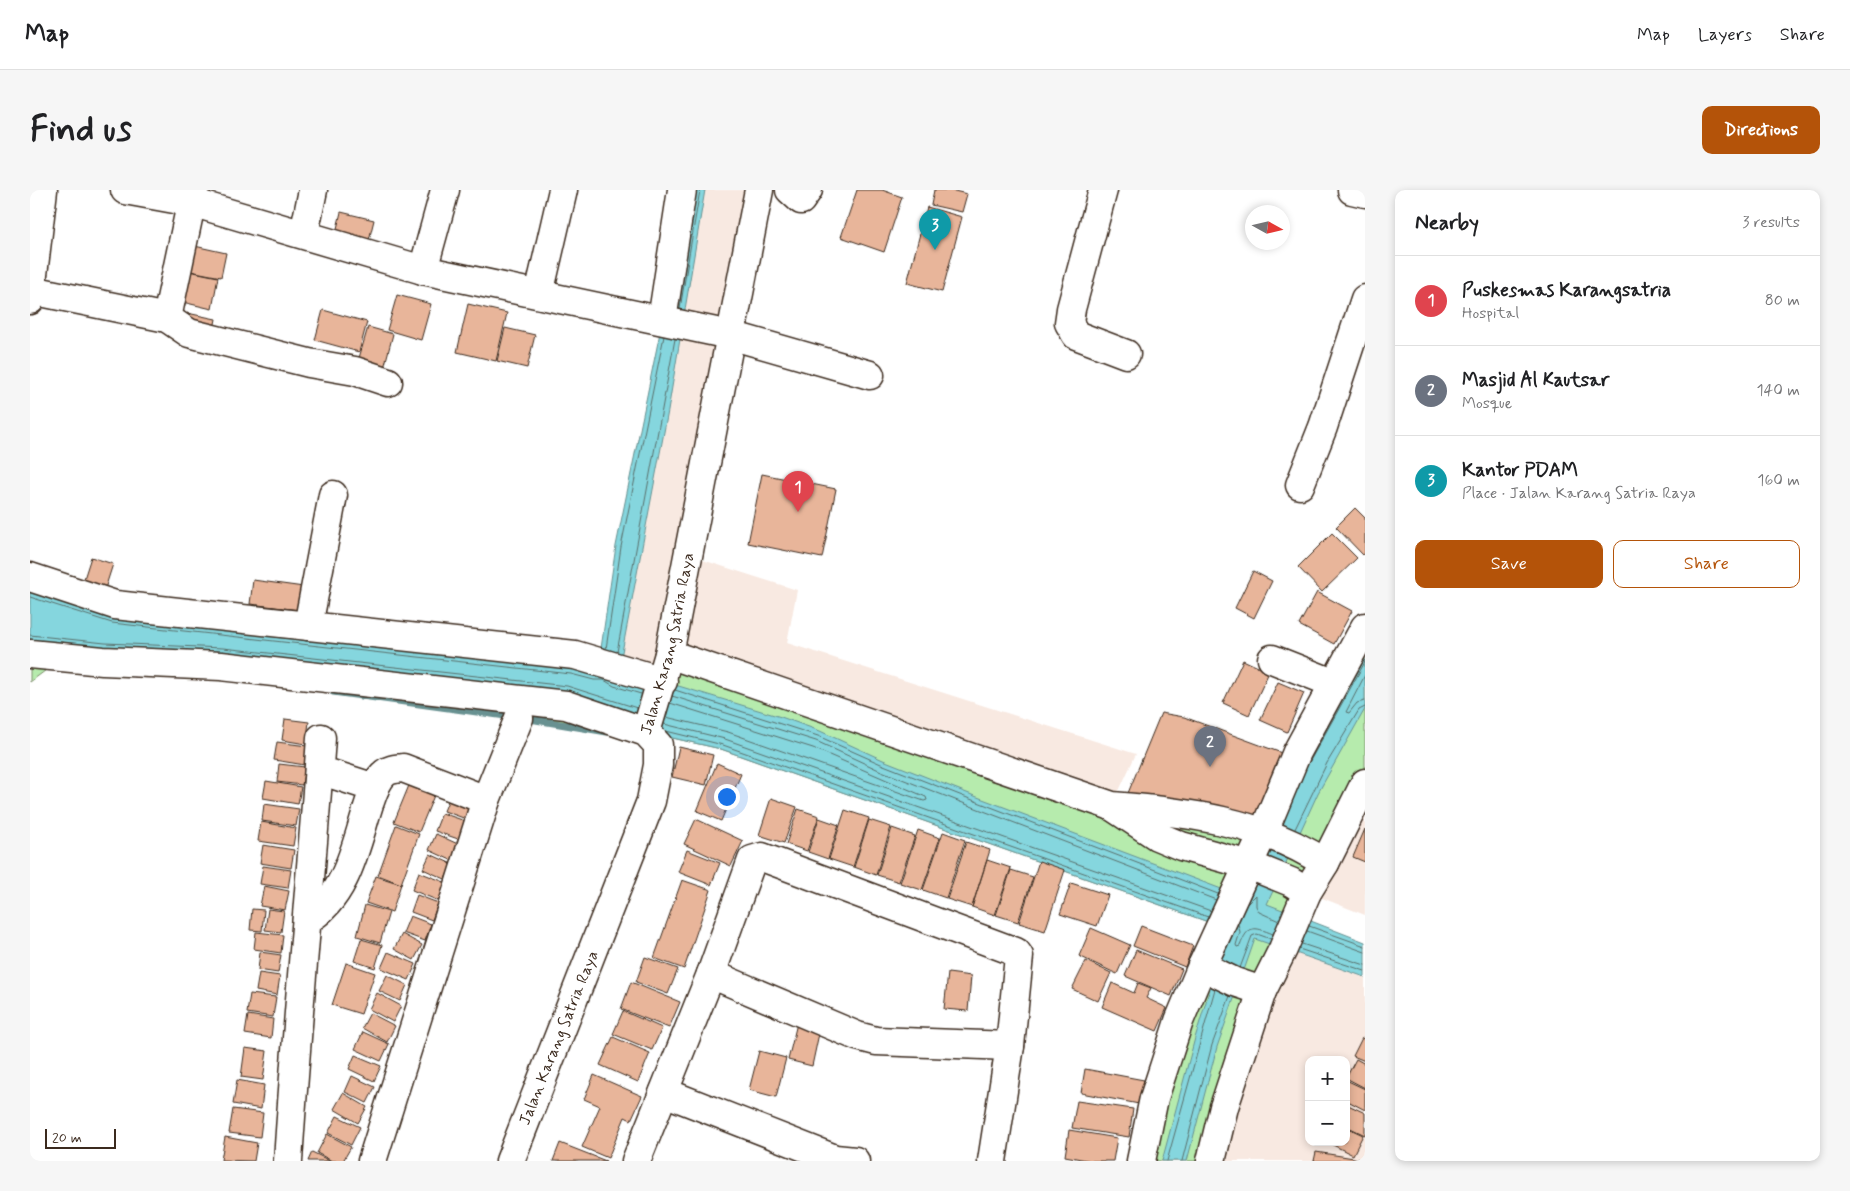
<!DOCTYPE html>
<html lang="en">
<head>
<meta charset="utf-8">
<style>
  :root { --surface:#fff; --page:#f6f6f6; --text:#202124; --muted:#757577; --line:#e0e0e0; --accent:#b45309 }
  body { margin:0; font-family:Mynerve,sans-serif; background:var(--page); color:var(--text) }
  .controls { position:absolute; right:15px; bottom:15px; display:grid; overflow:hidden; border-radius:10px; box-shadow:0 2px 8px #0003 }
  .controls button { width:45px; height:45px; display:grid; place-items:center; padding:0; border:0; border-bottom:1px solid var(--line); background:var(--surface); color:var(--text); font:25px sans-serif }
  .compass { position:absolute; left:1215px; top:15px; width:45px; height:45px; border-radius:50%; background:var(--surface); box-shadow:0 2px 8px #0003; rotate:98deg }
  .scale { position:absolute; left:15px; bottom:12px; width:71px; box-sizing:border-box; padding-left:5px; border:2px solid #3b2a1e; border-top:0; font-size:14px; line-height:18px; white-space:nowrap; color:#3b2a1e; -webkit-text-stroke:4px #fff; paint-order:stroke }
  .you { position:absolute; left:696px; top:606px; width:18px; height:18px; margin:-12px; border:4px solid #fff; border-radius:50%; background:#1a73e8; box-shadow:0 0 0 8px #1a73e833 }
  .badge { display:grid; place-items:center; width:32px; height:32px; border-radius:50%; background:var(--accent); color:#fff; font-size:16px; font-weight:700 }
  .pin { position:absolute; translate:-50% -41px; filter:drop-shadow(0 1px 2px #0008) }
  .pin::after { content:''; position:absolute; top:26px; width:18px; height:15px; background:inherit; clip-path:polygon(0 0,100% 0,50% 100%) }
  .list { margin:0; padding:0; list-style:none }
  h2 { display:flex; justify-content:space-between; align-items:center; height:65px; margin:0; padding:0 20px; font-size:21px }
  h2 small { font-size:16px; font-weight:400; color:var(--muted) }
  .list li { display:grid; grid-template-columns:32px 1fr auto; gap:15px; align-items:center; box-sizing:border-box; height:90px; padding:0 20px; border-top:1px solid var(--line) }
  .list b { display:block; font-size:19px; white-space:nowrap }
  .list p { margin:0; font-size:16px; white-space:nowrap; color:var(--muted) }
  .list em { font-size:16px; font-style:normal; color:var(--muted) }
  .actions { display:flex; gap:10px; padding:15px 20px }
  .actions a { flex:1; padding:11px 0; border:1px solid var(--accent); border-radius:10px; text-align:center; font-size:18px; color:var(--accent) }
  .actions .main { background:var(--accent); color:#fff }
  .map { position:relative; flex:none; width:1335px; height:971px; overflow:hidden; border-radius:10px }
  header { display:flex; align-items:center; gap:30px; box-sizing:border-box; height:70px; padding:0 25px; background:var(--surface); border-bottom:1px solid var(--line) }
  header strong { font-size:24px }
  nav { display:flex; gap:28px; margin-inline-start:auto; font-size:18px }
  .intro { display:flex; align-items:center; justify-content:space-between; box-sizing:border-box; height:120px; padding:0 30px }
  h1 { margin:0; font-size:35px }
  .button { padding:12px 22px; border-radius:10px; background:var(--accent); color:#fff; font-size:18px; font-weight:700 }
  main { display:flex; gap:30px; padding:0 30px }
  aside { flex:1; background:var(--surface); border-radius:10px; box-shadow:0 2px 8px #0003 }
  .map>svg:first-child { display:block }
  .built { fill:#f8e9e1; fill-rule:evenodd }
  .green { fill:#b6ebad; stroke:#788a66 }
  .water { fill:#85d6de; stroke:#679191 }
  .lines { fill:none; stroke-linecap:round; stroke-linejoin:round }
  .shore { stroke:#596f6b; stroke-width:1 }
  .stream { stroke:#679191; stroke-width:7 }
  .building { fill:#e8b59a; stroke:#3b2a1e }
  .minor-casing { stroke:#3b2a1e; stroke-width:31 }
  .minor { stroke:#fff; stroke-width:28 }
  .labels { text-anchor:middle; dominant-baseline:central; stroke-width:4; stroke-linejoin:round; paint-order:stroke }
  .street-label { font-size:16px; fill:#3b2a1e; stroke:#fff }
</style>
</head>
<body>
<header>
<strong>Map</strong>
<nav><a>Map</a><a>Layers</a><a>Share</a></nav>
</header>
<div class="intro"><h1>Find us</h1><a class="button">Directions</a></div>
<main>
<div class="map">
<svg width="1335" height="971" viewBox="0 0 1335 971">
  <rect width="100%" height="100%" fill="#fff"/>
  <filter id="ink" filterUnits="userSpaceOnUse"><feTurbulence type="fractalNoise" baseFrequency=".02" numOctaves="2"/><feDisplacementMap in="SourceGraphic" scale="10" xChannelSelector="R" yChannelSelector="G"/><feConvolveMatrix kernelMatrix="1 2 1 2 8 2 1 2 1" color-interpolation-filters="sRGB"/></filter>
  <g filter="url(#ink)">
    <path class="built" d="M652,0h77l-72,365 110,35 -10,53 349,111 -24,52 -502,-140 6,-120 46,-226z
      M1335,593v132l-58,-23z
      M1253,759l82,28v184h-154zM1279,870h37v82h-37z"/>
    <path class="green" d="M1335,437v156l-40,80 -114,298h-70l79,-235 -499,-177 -75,-17 -34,1 -45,-9 -320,-44 -194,-15 -23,17v-28l567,59 72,-59 328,114 240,55z"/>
    <path class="water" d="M652,0h23l-37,221 -49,257 162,49 39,14 63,29 89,35 268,101 36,-76 89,-168v57l-47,84 -51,111 98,38v35l-110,-38 -38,108 -30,114h-25l33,-123 33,-109 -507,-180 -75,-17 -49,-19 -567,-59v-77l22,8 547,77 17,-116 48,-233z"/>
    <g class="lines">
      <path class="shore" d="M650,119l20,-119
        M0,407l82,26 459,51 23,6h10l10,6 27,8
        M0,445l75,8 118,5 344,38 70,22
        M576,459l15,-102 43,-211
        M587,462l58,-313
        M1335,485l-19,37 3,1 8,-10 8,-2
        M645,500l143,46 63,28 89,35 248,95
        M642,506l144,45 63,29 89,35 248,95
        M636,527l62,15 196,69 3,-1 -1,-3 -113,-49 -143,-45
        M634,534l61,15 486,172
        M636,541l57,14 485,172
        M1276,578l59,-106
        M1265,639l32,-66 32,-53 6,-3
        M1216,715l10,-10v11l3,6 20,9
        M1208,734l2,8 -4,13 1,2 3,-1c8,-21 13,-20 33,-12
        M1279,736l56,20
        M1277,741l58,21
        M1272,754l63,21
        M1269,759l66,22
        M1210,778l12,-32 5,-2 14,5
        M1137,971l48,-172
        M1152,971l30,-116 18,-49"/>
      <path class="stream" d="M303,502l180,25
        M494,528l83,14"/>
    </g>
    <path class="building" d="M827,0h25l20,7 -18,55 -43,-15z
      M904,0h16l17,4 -5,18 -31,-7z
      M897,17l35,10 -20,75 -35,-9z
      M311,22l33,8 -7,28 -33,-7z
      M160,55l36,8 -5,24 -36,-7z
      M154,80l34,7 -6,32 -34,-8z
      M367,105l34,9 -10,36 -34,-10z
      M438,114l39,9 -11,48 -39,-9z
      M293,120l44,12 -8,30 -44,-12z
      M157,123l29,6 -3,15 -29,-6z
      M338,137l25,7 -10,38 -26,-7z
      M475,138l30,7 -8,33 -30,-7z
      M732,284l74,15 -14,69 -74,-15z
      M1325,318l10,10v35l-2,2 -27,-28z
      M1302,343l25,25 -35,34 -24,-25z
      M61,367l22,7 -10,31 -22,-7z
      M1223,381l19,10 -18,37 -19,-10z
      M223,390l58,8 -3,23 -58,-7z
      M1287,402l35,19 -18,33 -35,-19z
      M1213,470l26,12 -20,43 -26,-12z
      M1248,492l26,11 -17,39 -27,-12z
      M1131,523l23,4 103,38 -23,76 -138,-33z
      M255,529l24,3 -3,22 -24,-4z
      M247,552l30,4 -2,19 -31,-5z
      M649,557l34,8 -7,30 -34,-8z
      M687,573l24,11 -20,47 -24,-10z
      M249,574l26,3 -3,18 -25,-3z
      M236,591l35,6 -3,17 -35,-6z
      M380,593l25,10 -16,39 -25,-10z
      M422,601l24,10 -7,19 -25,-9z
      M741,608l26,9 -13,36 -25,-8z
      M234,614l35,5 -3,17 -34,-5z
      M768,619l21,7 -12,35 -21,-7z
      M815,620l24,8 -16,49 -24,-8z
      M412,623l26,9 -7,18 -26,-9z
      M789,628l20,7 -11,34 -20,-7z
      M666,629l47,22 -12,25 -47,-22z
      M839,630l22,7 -15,48 -22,-8z
      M231,632l35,6 -3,18 -35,-5z
      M366,635l23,9 -18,50 -23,-9z
      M862,638l23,8 -16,46 -22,-7z
      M1335,639v33l-12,-5z
      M888,640l22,8 -18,52 -22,-7z
      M913,642l22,8 -19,58 -23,-8z
      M406,644l24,11 -7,16 -24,-11z
      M936,652l24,8 -18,57 -25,-8z
      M233,655l31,5 -3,18 -31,-5z
      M657,660l33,13 -9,22 -33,-13z
      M400,664l22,10 -7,15 -22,-10z
      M957,670l24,8 -16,47 -23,-8z
      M1009,671l26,9 -20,61 -26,-8z
      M233,676l28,4 -3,18 -28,-4z
      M981,680l22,7 -15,45 -22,-7z
      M389,682l28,11 -8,18 -27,-11z
      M346,686l25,8 -9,28 -26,-9z
      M652,690l29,10 -27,79 -30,-11z
      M1041,693l37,12 -11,31 -37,-12z
      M234,696l25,5 -4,19 -25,-4z
      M387,705l21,8 -6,17 -21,-8z
      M335,715l24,7 -9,31 -23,-7z
      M222,719l12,1 -2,21 -12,-1z
      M238,719l16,2 -3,21 -16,-2z
      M380,726l21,8 -6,17 -22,-8z
      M1111,736l52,20 -8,21 -52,-21z
      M1061,738l39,17 -13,29 -38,-18z
      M226,742l27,3 -2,18 -27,-4z
      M372,744l20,11 -8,15 -20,-11z
      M331,749l21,6 -7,23 -21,-7z
      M1106,760l46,19 -11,27 -46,-20z
      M230,762l21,3 -3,18 -20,-3z
      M358,762l28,12 -7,16 -28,-12z
      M615,767l33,12 -10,25 -32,-12z
      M1056,771l25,12 -13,28 -26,-12z
      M316,773l29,10 -14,41 -29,-9z
      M229,783l21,3 -3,19 -21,-4z
      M918,783l23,3 -3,35 -24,-2z
      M357,785l20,10 -7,16 -21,-10z
      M601,792l49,20 -11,26 -48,-19z
      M1082,793l22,10 4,-10 13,5 -5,10 21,10 -10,23 -55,-24z
      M347,803l24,13 -8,16 -24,-13z
      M220,804l26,3 -3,20 -26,-4z
      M593,821l39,17 -10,22 -39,-16z
      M340,823l25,13 -8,16 -25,-14z
      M218,825l25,4 -2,19 -26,-4z
      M768,829l23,5 -9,42 -24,-6z
      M333,842l26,12 -8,17 -26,-12z
      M583,847l37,16 -12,29 -38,-17z
      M1332,848l3,2v21l-12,-5z
      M215,858l22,3 -4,29 -22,-3z
      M729,861l27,7 -10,39 -27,-7z
      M325,865l26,11 -7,15 -25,-12z
      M1326,869l9,5v24l-19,-10z
      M1055,879l59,11 -5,24 -58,-11z
      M564,885l48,21 -11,24 -6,-3 -17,41 -26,-11 18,-41 -16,-7z
      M322,886l23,11 -8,16 -22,-11z
      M207,890l27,5 -3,24 -28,-5z
      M1316,890l19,9v21l-19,-10z
      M313,903l24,14 -9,16 -24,-14z
      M1047,911l56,8 -4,28 -57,-9z
      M1316,914l19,9v22l-19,-9z
      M203,919l30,4 -3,24 -31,-4z
      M307,926l23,11 -9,18 -23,-12z
      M1316,937l17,8 -10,20 -26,-13h19z
      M1039,940l48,8 -4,23h-21l-27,-5z
      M297,944l24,13 -8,14h-11l-15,-8z
      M195,947l32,6 -3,18 -33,-1z
      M530,953l46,18h-53z
      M282,962l18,9h-22z
      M1286,962l44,7v2h-46z"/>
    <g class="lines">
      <g class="minor-casing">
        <g id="minor">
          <path d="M95,0l66,12 232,68 307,65 140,40"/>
          <path d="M760,0l11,10 7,-10"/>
          <path d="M1073,0l-32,119 -2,14 7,12 50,19"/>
          <path d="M1322,0l13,3"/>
          <path d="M274,44l9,-44"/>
          <path d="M393,80l22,-80"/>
          <path d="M1,100l136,28 22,15 120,30 46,8 33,11"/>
          <path d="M509,104l24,-104"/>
          <path d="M0,110l13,-110"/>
          <path d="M137,128l27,-128"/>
          <path d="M632,130l20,-130"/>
          <path d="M1270,295l23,-58 42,-128"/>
          <path d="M0,387l85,28 460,50 88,26"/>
          <path d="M278,436l25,-131"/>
          <path d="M0,464l73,7 118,5 345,39 80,27 12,13v20l-7,36 -141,360"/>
          <path d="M639,464l443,152c74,6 150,15 213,57"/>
          <path d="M1242,469l61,24"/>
          <path id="s1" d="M616,542l23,-78 90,-464"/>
          <path d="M289,580l56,18"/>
          <path d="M1083,617l44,29 24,10 68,19 42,17 16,10"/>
          <path d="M277,730c40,-23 49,-76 62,-116 4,-10 7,-24 16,-31 5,-4 11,-4 18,-5l83,32"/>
          <path d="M1172,776l33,16 27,9"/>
          <path d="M681,784l146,62 19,5 134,5"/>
          <path d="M634,902l171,67 20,2"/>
          <path d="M258,971c9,-141 23,-282 33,-423"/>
          <path d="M342,971l114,-361 33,-82"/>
          <path d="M606,971l75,-187 41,-114 10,-3 254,95 3,4 -9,90 -18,115"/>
          <path d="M1111,971l13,-63 25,-77 23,-55 62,-135 33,-79 68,-125"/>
          <path d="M1181,971l13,-54 38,-116 21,-42 24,-57 18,-29 40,-80"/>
        </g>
      </g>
      <use href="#minor" class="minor"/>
    </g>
  </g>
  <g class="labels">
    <g class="street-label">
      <text stroke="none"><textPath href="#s1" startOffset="91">Jalan Karang Satria Raya</textPath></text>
      <text transform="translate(529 848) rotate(-68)">Jalan Karang Satria Raya</text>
    </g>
  </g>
</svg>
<div class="controls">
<button>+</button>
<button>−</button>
</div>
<svg class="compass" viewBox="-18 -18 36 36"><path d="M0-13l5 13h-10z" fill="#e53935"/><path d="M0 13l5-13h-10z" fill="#757577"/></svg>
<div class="scale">20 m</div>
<div class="you"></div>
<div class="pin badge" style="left:768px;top:322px;background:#e0444e">1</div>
<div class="pin badge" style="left:1180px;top:577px;background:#6b7280">2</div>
<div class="pin badge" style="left:905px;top:60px;background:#0f9aa8">3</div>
</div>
<aside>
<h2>Nearby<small>3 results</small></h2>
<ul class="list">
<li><span class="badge" style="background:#e0444e">1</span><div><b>Puskesmas Karangsatria</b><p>Hospital</p></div><em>80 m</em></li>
<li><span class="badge" style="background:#6b7280">2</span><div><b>Masjid Al Kautsar</b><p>Mosque</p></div><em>140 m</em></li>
<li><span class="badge" style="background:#0f9aa8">3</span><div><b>Kantor PDAM</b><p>Place · Jalan Karang Satria Raya</p></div><em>160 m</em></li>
</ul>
<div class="actions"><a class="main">Save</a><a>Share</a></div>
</aside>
</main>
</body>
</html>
